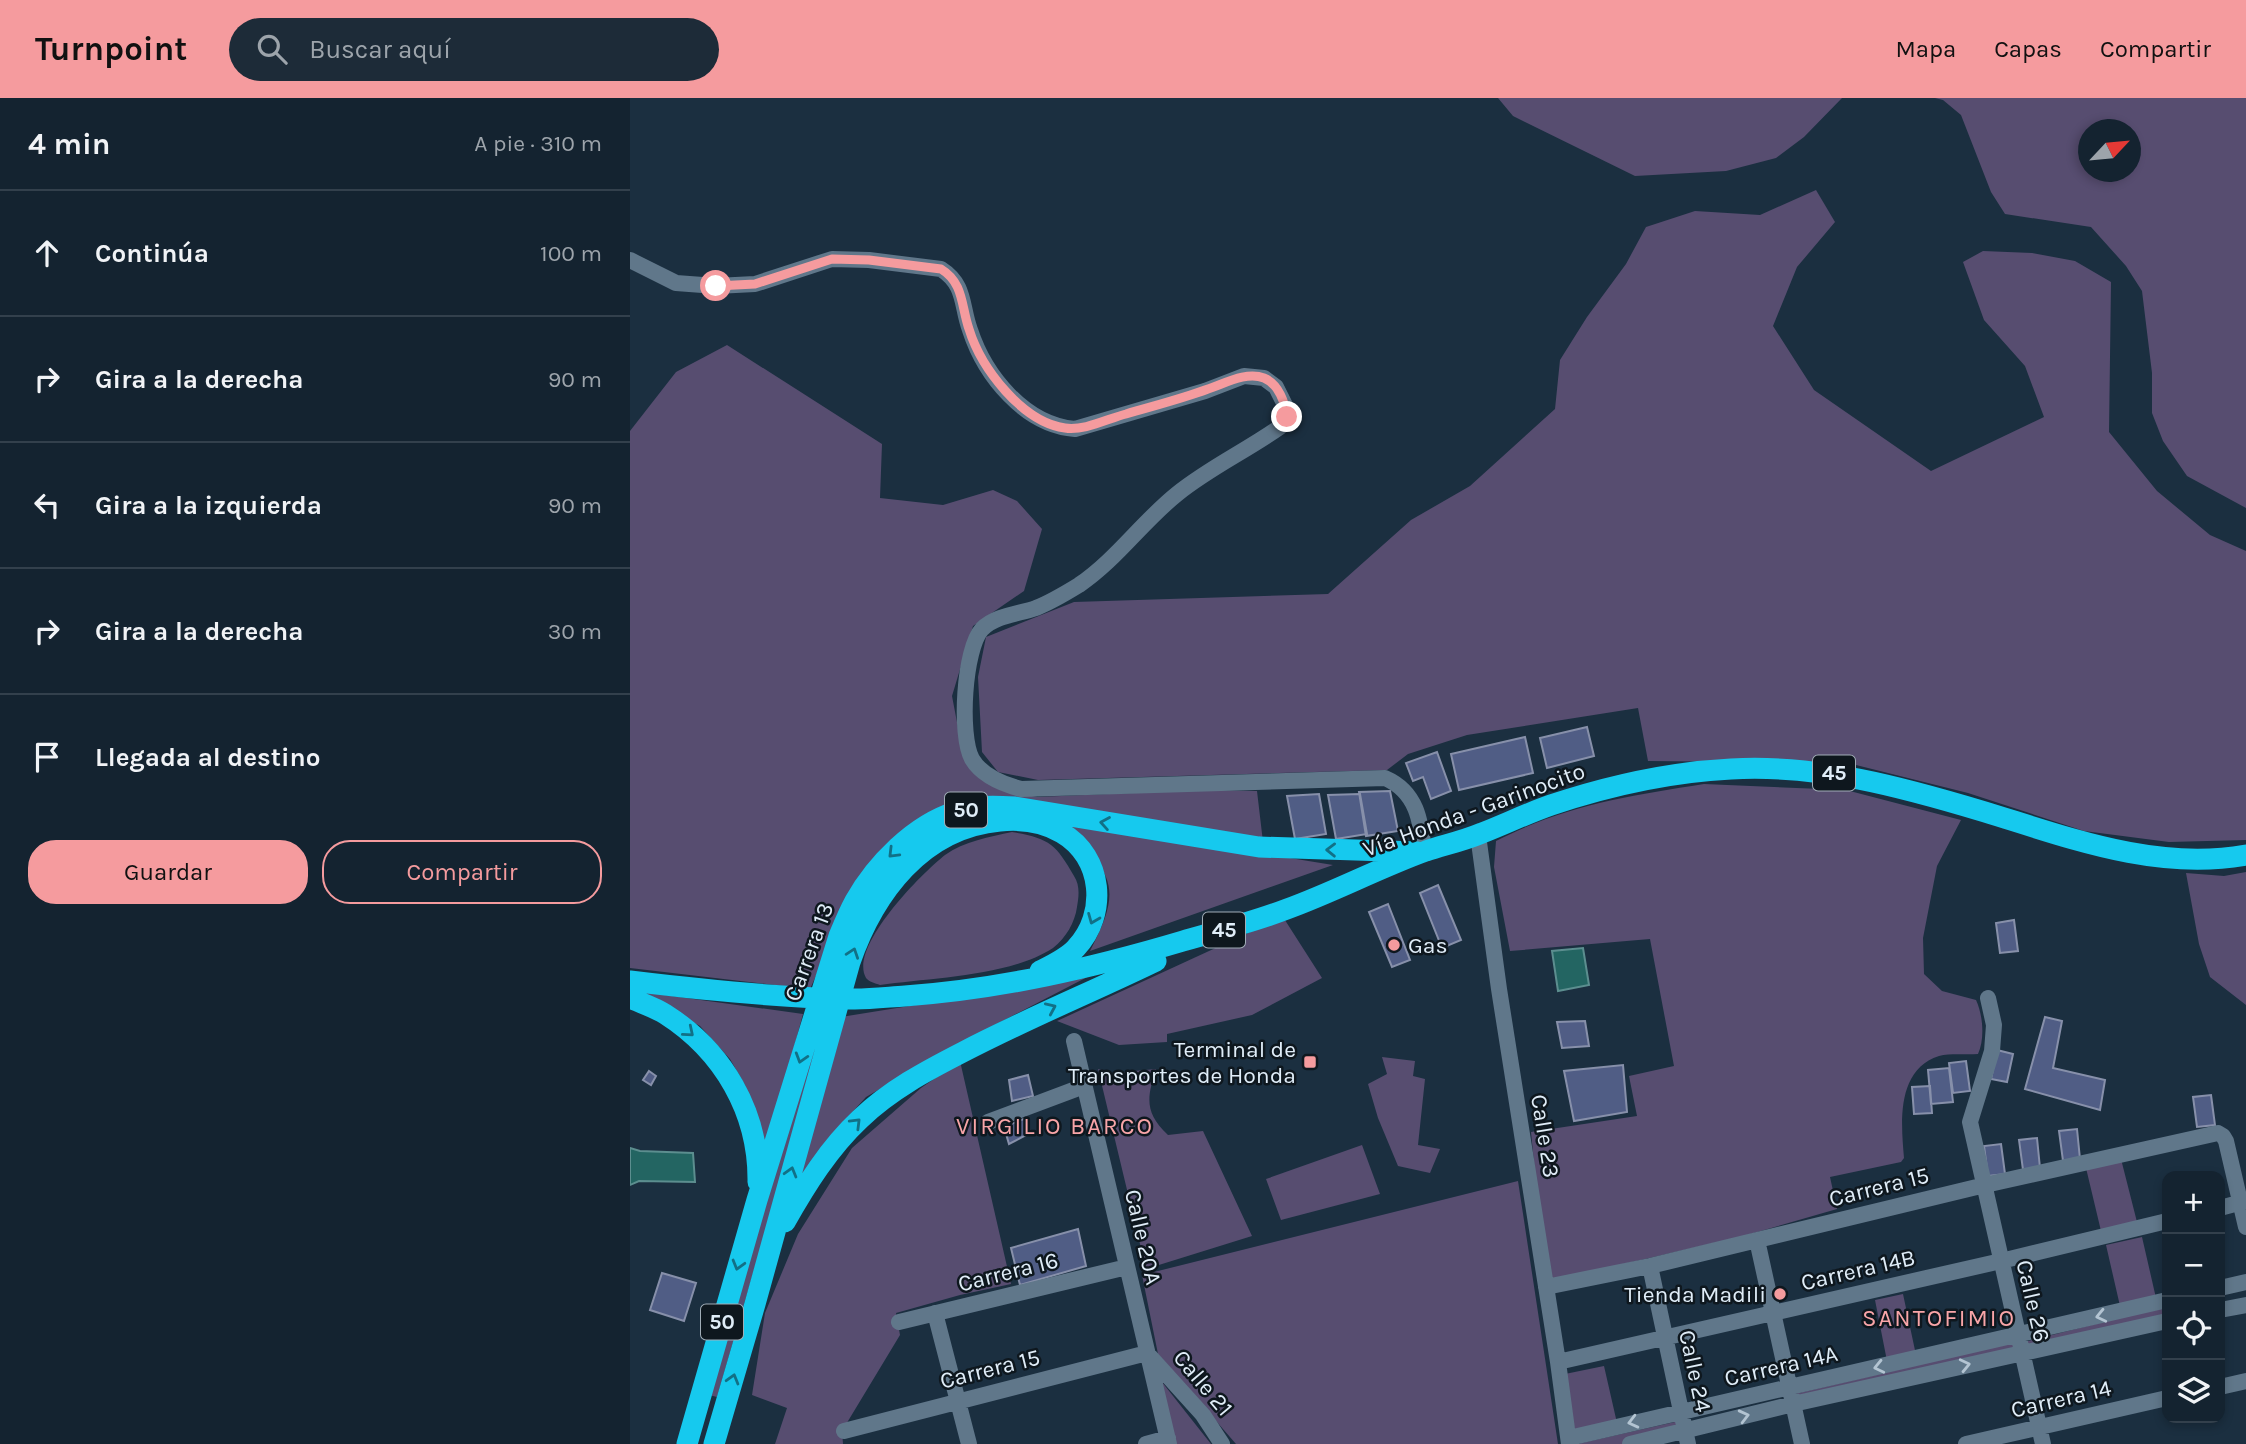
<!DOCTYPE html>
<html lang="es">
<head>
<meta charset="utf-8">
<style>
  :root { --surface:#142330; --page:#1d2b38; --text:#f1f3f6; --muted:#9da4ab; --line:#33404c; --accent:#f59b9e }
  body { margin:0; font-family:Karla,sans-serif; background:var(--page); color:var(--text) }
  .controls { position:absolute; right:21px; bottom:21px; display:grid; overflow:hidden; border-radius:14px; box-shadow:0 4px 10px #0003 }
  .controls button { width:63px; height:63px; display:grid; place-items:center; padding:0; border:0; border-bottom:2px solid var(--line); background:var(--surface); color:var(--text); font:35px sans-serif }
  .compass { position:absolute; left:1448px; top:21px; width:63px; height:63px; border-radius:50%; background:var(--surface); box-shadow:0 4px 10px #0003; rotate:64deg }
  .stop { position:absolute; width:21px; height:21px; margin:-16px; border:5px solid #f59b9e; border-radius:50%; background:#fff }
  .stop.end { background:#f59b9e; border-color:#fff; box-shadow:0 2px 7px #0008 }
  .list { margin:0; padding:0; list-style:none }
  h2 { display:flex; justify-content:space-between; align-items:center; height:91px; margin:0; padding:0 28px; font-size:30px }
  h2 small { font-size:23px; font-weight:400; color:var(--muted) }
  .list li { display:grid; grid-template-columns:46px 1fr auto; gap:21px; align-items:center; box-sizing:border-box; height:126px; padding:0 28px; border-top:2px solid var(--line) }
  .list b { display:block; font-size:26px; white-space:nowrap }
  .list em { font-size:23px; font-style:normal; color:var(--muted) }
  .actions { display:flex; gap:14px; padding:21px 28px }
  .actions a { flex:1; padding:16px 0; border:2px solid var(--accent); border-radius:28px; text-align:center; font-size:24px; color:var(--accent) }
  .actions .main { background:var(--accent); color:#111 }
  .icon { flex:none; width:38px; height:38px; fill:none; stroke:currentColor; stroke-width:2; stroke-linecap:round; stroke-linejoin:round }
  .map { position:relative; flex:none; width:1616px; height:1346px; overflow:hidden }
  header { display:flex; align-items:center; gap:42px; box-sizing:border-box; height:98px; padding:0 35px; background:var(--accent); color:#111 }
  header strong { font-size:33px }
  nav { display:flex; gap:38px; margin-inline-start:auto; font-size:24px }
  .search { width:490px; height:63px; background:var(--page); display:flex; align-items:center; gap:18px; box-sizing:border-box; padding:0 24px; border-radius:38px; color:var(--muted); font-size:26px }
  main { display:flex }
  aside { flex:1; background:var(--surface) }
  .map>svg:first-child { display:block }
  .green { fill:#574d70; fill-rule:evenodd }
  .water { fill:#236562; stroke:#5c8e8f; stroke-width:2 }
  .building { fill:#505d85; stroke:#8790aa; stroke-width:2 }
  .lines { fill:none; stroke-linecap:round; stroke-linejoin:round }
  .minor { stroke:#60778a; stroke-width:16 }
  .highway { stroke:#16c9ee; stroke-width:21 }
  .oneway { stroke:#127086 }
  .oneway2 { stroke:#b3c4d2 }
  .route { stroke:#f59b9e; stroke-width:9 }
  .poi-dot { fill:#f59b9e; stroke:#0e171e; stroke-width:2.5 }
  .labels { text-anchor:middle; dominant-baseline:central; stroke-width:5; stroke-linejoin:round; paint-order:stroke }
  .shield { fill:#0e171e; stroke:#a1adb7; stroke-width:2 }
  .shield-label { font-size:21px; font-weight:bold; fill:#e0edf8 }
  .street-label { font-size:23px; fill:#e0edf8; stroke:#0e171e }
  .poi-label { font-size:23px; fill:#e0edf8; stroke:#0e171e; text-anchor:end }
  .neighbourhood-label { font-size:24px; letter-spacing:2px; fill:#f9a5a8; stroke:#0e171e }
</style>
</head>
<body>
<header>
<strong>Turnpoint</strong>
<div class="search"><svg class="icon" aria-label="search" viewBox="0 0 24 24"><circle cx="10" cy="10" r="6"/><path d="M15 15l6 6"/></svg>Buscar aquí</div>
<nav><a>Mapa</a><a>Capas</a><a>Compartir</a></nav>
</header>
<main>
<aside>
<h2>4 min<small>A pie · 310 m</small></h2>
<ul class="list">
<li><svg class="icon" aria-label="ahead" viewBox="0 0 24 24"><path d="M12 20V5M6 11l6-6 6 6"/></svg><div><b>Continúa</b></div><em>100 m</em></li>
<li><svg class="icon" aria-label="right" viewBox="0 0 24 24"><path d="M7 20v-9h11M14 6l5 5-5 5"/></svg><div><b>Gira a la derecha</b></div><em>90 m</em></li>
<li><svg class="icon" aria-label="left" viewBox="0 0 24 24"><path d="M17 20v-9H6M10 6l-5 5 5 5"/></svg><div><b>Gira a la izquierda</b></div><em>90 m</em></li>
<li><svg class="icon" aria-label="right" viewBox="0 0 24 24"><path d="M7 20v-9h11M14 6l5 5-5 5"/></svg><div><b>Gira a la derecha</b></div><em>30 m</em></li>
<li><svg class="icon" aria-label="arrive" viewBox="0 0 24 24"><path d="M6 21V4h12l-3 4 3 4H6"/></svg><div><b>Llegada al destino</b></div></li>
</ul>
<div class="actions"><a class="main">Guardar</a><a>Compartir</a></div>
</aside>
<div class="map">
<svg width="1616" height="1346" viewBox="0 0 1616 1346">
  <rect width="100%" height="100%" fill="#1b2f40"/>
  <path class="green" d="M868,0h344l-38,39 -28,21 -50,13 -91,5 -122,-60z
    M1305,0h311v410l-59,-32 -24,-35 -11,-28v-40l-10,-82 -16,-25 -35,-39 -86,-13 -14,-22 -30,-77 -18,-15zM1458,32h42v42h-42z
    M1186,92l19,32 -38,45 -24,59 41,64 117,81 113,-54 -19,-51 -41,-46 -21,-58 20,-11 49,2 43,8 36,21 -2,150 48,59 53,44 36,16v289l-77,2 -85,-11 -116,-38 -120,-30 -200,-2 -10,-53 -171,27 -59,19 -21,16 -349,10 -40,-8 -16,-20 -4,-75 8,-40 88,-35 254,-8 83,-74 59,-34 85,-77 5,-49 27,-43 39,-53 20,-37 49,-16 65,4z
    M97,247l155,99 -2,54 63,7 50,-15 24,11 25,28 -18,62 -51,35 -21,70 12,63 41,32 32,6 168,-7 52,1 6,51 -281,-42 -163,169 -9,20 -180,-21v-537l46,-59z
    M1074,686l142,6 115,30 -24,46 -14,72 1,36 18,17 34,9c7,15 9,39 2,54 -12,1 -28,-1 -39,2 -43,14 -38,67 -35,102l-3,4 -71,15 7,32 -97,28 -194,45 -15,-150 106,-16 -8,-40 45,-10 -24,-127 -140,12 -16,-84 2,-26c70,-36 132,-45 208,-57z
    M430,723l273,44 -243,86c37,-70 18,-78 -30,-130z
    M382,734c37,6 44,12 62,44 6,9 5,20 3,31 -2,15 -11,31 -24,41 -42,28 -123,30 -173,37 -5,-2 -11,-3 -14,-7 -18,-31 57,-106 79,-123 19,-14 45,-18 67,-23z
    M1616,774v133l-36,-28 -11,-33 -13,-71 38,3z
    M653,819l39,61 -70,37 -85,19v8l-48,3 -62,-24z
    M465,875l-143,74 -86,50 -38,42 -39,59 52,-181 212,-34z
    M6,893l167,23 -41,153 -5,-48 -12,-34 -15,-26 -30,-33z
    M190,921l7,1 -110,377 -8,-2z
    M752,959l33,4 -2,15 12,3 -7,66 22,4 -10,24 -32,-7 -20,-48 -10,-34 19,-10z
    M330,963l51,223 -51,11 -64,18 4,22 -58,96 1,13h-68l12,-36 -35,-13 13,-82 33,-79 54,-86 69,-60z
    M468,971l15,4 43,-4c-9,29 -12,43 12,66l35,-4 49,105 -106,33z
    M732,1047l18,49 -99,26 -15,-41z
    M1491,1061l16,63 -36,9 -15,-63z
    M888,1083l40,263h-322l-78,-90 -16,-79z
    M1512,1139l14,61 -36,8 -14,-61z
    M1273,1196l13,61 -29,6 -12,-61z
    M1537,1208v12l-142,32 -1,-8z
    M1386,1244l3,11 -223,54 -2,-13z
    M974,1268l13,57 -42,9 -10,-58z
    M528,1279l53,67h-37z
    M1049,1323l4,14 -36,9h-70z"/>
  <path class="water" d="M953,850l6,37 -31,6 -6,-40z
    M0,1050l10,3 53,2 2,29 -56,-1 -9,4z"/>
  <path class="building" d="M957,629l7,29 -47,12 -7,-30z
    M895,639l8,36 -74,17 -8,-36z
    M807,654l14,39 -20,8 -8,-22 -10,4 -7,-18z
    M760,693l8,40 -32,5 -7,-44z
    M689,696l7,40 -31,5 -8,-43z
    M730,696l7,40 -31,5 -8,-44z
    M808,787l23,55 -19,8 -22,-55z
    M758,806l22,56 -18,7 -23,-55z
    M1384,822l4,31 -18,2 -4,-30z
    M1415,919l17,4 -9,47 52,12 -5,30 -75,-21z
    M955,923l4,25 -27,2 -5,-26z
    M1367,952l16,4 -6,28 -16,-3z
    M1336,963l4,30 -17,2 -4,-30z
    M993,967l4,47 -53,9 -10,-50z
    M1319,970l4,34 -22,2 -3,-34z
    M19,973l7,5 -5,9 -8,-5z
    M398,977l5,21 -21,5 -3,-21z
    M1300,988l2,27 -18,1 -2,-27z
    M1581,997l4,30 -18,2 -4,-30z
    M396,1020l4,15 -21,11 -5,-17z
    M1447,1031l3,30 -17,2 -4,-30z
    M1407,1040l3,30 -17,2 -4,-30z
    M1371,1046l4,30 -17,2 -4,-30z
    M448,1131l8,37 -66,19 -9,-37z
    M32,1175l34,10 -12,38 -34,-11z"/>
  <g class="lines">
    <path class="minor" d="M0,162l46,23 40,3 39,-2 77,-25 37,1 72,9c25,16 20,37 29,61 15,46 55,95 105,99l130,-38 39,-15 20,2 12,9 9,18 2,12 -7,10c-34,24 -71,41 -103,67 -35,28 -61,66 -98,91 -13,8 -28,17 -43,23 -17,6 -40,7 -54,21 -18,20 -23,106 -10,130 10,17 30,25 49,30l364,-11c32,14 36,43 39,74
      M848,737l21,154 59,373 11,82
      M1358,900l6,27 -2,26 -22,71 73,322
      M444,943l95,403
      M358,1024l96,-36
      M1590,1110l26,-7
      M1127,1142l45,204
      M1020,1168l38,178
      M916,1189l104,-21 335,-81 233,-52 5,3 3,5 20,86
      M1590,1190l26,-6
      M1590,1212l26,-5
      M305,1215l34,131
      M269,1224l228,-55
      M928,1264l443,-101 166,-40
      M1590,1289l26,-6
      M214,1333l303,-78 56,62 19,29
      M939,1340l598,-138
      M516,1346l22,-6
      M1000,1346l163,-40 374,-83
      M1336,1346l201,-46"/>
    <path class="highway" d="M0,883c74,9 150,17 225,18 17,0 34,-2 50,-3 96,-7 187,-28 278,-55 35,-10 70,-19 104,-32 47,-17 92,-41 139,-58 18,-6 37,-10 56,-18 23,-9 46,-20 69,-28 57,-19 120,-33 180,-36 87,-5 171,18 254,43 85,26 171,59 261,43
      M0,900c11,5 24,9 35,16 58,37 94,98 93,168
      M155,1124c21,-37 44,-74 75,-103 30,-29 66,-48 103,-67 63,-33 129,-60 193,-91
      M57,1346l70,-244 82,-264c5,-12 10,-24 16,-35 21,-37 59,-76 100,-89 19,-7 40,-6 60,-5l244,40 159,5
      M84,1346l41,-140 95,-342c24,-69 72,-134 150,-141 21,-2 44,1 62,12 41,24 46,81 14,115 -9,10 -24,17 -36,23"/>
  </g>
  <defs><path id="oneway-chevron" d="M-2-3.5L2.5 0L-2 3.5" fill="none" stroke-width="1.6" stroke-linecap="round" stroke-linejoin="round" transform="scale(1.75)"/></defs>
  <g class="oneway">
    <use href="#oneway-chevron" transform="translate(475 725) rotate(-170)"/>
    <use href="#oneway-chevron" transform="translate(701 752) rotate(-179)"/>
    <use href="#oneway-chevron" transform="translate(263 755) rotate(135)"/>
    <use href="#oneway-chevron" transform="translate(463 821) rotate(112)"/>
    <use href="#oneway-chevron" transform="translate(223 855) rotate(-71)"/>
    <use href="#oneway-chevron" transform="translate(421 910) rotate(-24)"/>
    <use href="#oneway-chevron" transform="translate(59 934) rotate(40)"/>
    <use href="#oneway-chevron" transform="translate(171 960) rotate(107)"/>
    <use href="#oneway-chevron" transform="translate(226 1025) rotate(-45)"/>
    <use href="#oneway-chevron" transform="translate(161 1074) rotate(-74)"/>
    <use href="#oneway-chevron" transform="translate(108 1167) rotate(106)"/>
    <use href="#oneway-chevron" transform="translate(103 1281) rotate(-74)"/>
  </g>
  <g class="oneway2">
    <use href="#oneway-chevron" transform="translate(1471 1218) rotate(167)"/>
    <use href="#oneway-chevron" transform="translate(1335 1267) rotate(-13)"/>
    <use href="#oneway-chevron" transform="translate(1249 1269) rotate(167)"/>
    <use href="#oneway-chevron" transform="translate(1114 1318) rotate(-14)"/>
    <use href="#oneway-chevron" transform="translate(1003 1324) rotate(166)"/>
  </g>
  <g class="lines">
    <path class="route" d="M86,188l39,-2 77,-25 37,1 72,9c23,14 20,37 28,60 12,39 53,93 96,99 19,3 42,-9 61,-14 27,-8 55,-15 82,-25 16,-5 38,-18 56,-11 15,6 21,25 23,39"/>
  </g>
  <g class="poi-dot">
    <circle cx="764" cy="847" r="7"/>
    <rect x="673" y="957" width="14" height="14" rx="3.5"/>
    <circle cx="1150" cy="1196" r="7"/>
  </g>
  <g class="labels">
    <g class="shield">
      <rect x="1183" y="657.5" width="42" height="35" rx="5"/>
      <rect x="315" y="694.5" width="42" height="35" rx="5"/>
      <rect x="573" y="814.5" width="42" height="35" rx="5"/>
      <rect x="71" y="1206.5" width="42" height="35" rx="5"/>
    </g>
    <g class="shield-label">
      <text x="1204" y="675">45</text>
      <text x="336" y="712">50</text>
      <text x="594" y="832">45</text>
      <text x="92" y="1224">50</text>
    </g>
    <g class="street-label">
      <text transform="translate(844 712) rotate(-20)">Vía Honda - Garinocito</text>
      <text transform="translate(179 854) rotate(-70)">Carrera 13</text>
      <text transform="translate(915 1038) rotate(81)">Calle 23</text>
      <text transform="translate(1249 1089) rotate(-14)">Carrera 15</text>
      <text transform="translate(513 1139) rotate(77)">Calle 20A</text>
      <text transform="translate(1228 1172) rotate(-13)">Carrera 14B</text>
      <text transform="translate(378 1174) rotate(-14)">Carrera 16</text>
      <text transform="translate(1403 1203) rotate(77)">Calle 26</text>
      <text transform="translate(1151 1268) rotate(-13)">Carrera 14A</text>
      <text transform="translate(360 1271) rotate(-14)">Carrera 15</text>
      <text transform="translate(1065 1273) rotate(78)">Calle 24</text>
      <text transform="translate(573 1285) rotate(50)">Calle 21</text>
      <text transform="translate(1431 1301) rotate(-13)">Carrera 14</text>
    </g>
    <g class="poi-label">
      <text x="778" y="847" text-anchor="start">Gas</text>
      <text x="666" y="951">Terminal de<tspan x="666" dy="26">Transportes de Honda</tspan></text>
      <text x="1136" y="1196">Tienda Madili</text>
    </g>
    <g class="neighbourhood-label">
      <text x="425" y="1028">VIRGILIO BARCO</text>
      <text x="1309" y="1220">SANTOFIMIO</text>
    </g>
  </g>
</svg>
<div class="controls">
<button>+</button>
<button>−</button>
<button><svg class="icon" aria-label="locate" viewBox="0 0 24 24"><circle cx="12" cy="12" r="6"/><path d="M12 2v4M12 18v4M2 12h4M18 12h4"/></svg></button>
<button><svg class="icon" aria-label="layers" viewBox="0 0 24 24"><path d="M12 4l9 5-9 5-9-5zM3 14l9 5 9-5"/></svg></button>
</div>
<svg class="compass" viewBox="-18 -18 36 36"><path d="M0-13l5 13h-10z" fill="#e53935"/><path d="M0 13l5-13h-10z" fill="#9da4ab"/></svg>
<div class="stop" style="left:86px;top:188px"></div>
<div class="stop end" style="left:657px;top:319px"></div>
</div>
</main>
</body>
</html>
